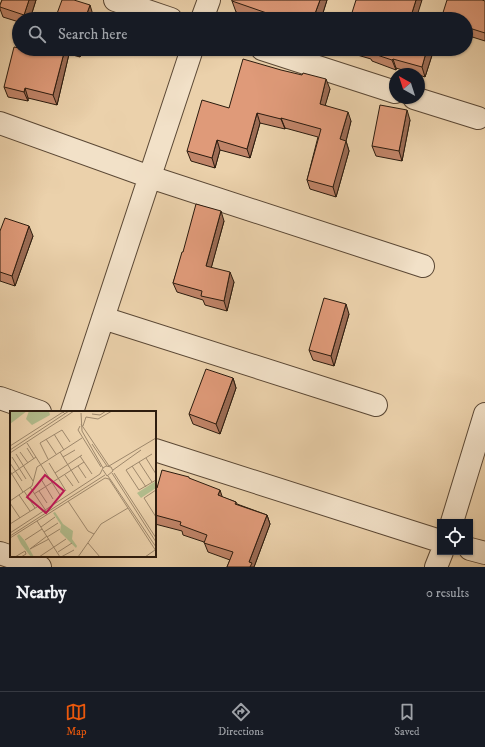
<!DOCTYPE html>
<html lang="en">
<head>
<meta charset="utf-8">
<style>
  :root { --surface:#171b24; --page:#20242c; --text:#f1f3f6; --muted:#9ea1a6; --line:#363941; --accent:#ea580c }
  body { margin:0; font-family:"IM FELL DW Pica",serif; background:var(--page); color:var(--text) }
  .controls { position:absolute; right:12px; bottom:12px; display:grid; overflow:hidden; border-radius:0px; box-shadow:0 1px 3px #0004 }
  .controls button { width:36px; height:36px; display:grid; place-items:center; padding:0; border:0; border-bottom:1px solid var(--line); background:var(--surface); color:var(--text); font:20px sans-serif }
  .compass { position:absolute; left:389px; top:68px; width:36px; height:36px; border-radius:50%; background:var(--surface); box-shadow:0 1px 3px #0004; rotate:321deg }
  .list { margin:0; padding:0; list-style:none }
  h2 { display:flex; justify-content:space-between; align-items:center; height:52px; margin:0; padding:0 16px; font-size:17px }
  h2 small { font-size:13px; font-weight:400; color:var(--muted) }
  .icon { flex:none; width:22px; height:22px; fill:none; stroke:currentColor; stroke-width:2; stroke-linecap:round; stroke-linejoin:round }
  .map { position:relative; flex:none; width:485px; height:567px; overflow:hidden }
  .search { position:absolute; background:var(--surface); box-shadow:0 1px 3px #0004; left:12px; right:12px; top:12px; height:44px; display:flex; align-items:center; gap:10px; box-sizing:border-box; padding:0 14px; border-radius:22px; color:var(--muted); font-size:15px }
  .sheet { height:124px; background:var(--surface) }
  nav { display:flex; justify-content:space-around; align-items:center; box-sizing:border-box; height:56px; border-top:1px solid var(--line); background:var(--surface); font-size:11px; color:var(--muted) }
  nav a { display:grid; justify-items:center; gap:2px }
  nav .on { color:var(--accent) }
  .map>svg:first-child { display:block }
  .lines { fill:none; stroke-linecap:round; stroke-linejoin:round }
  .minor-casing { stroke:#5b4835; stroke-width:24 }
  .minor { stroke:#f2e1c8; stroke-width:22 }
  .wall { fill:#c08468; stroke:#2b1b0e }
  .shaded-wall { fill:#9c6c55; stroke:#2b1b0e }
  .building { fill:#df9a79; stroke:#2b1b0e }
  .inset-road { fill:none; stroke:#9e886c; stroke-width:1 }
  .view { fill:#c2185b; fill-opacity:0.15; stroke:#c2185b; stroke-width:2 }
  .inset-edge { fill:none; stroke:#2b1b0e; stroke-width:2 }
</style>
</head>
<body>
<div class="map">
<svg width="485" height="567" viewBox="0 0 485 567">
  <rect width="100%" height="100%" fill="#ebd1ab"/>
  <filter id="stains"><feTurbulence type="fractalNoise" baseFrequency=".005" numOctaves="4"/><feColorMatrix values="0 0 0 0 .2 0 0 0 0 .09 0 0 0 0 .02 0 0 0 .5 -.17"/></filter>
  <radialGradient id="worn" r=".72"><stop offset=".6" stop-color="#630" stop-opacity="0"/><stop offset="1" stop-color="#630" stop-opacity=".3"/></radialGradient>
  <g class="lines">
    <g class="minor-casing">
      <path id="minor" d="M115,0l56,19
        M202,19l7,-19
        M262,49l133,43
        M414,98l64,20
        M0,123l150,54 273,89
        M103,318l273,87
        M0,398l40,14
        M72,412l120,-363
        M155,450l285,91
        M452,522l33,-108
        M470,549l15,4
        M0,553l40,14
        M436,567l6,-15"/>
    </g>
    <use href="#minor" class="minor"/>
  </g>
  <path class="wall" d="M2,0h34l-6,19h-11v3l-16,-5 -3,-8v-4z
    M232,0h95l-6,19h-64l-21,-7 -4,-11z
    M485,1v40l-19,-6v-16z
    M46,49h36l-2,8 -11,-3 -12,51 -29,-7v3l-20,-4 -4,-10 40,-33z
    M346,49h88l-9,28 -6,-2v-1h-4l-19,-6v2l-24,-9 -1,-2 -24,-7z
    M330,89l-5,16 26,16 -5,20 3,10 -13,46 -26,-8 -3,-9 11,-43 -33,-9v1l-25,-6 -10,35 -30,-8 -5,18 -24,-7 -4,-10 42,-43z
    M410,120l-8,41 -26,-5 -4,-10z
    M224,221l-13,47 23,14 -7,29 -22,-6 -2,-5 -26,-8 -4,-9 10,-31z
    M0,231l33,5 -18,50 -15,-5z
    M349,314l-15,52 -21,-6 -4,-10z
    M233,378l3,10 -16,46 -27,-10 -4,-10z
    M190,479l32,18 14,5 1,2 30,11 3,9 -16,43h-27l3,-7 -22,-8 -4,-10 -21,-7 -1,-4 -27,-7v-37l2,1z"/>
  <path class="shaded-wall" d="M29,0h7l-6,19h-4l-2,-4z
    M320,0h7l-6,19h-8z
    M416,0h6l-6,19 -5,-3z
    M90,5l3,10 -1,4h-7z
    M65,49h3l1,5 -12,51 -4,-10z
    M77,49h5l-2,8z
    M427,49h7l-9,28 -3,-10z
    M393,59l3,9v2l-4,-10z
    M326,79l4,10 -7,24 -3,-9z
    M25,88l3,10v3l-4,-9z
    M407,110l3,10 -8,41 -3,-10z
    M348,112l3,9 -5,20 3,10 -13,46 -3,-10 7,-48z
    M257,113l3,10 -10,35 -3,-9z
    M281,118l4,10v1l-4,-10z
    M217,140l3,10 -5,18 -3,-10z
    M221,211l3,10 -15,55 -3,-10z
    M29,226l4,10 -18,50 -3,-10z
    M230,272l4,10 -7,29 -3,-10z
    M346,304l3,10 -15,52 -3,-10z
    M233,378l3,10 -16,46 -4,-10z
    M220,490l3,9 -5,-4z
    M267,515l3,9 -16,43h-4l-1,-5z"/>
  <path class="building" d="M2,0h27l-5,15 -24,-8v-2z
    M62,0h12l16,5 -5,14h-30z
    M232,0h88l-7,19h-29l-52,-18z
    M356,0h60l-5,16 10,3h-71z
    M447,0h35l3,1v32l-19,-6v-8h-25z
    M14,47l5,1v1h3l22,5 2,-5h19l-12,46 -28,-7 -1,4 -20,-5z
    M366,49h61l-5,18 -29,-8 -1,1 -24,-8 1,-2z
    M243,59l38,11 21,5 1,-2 23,6 -6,25 28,8 -8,27 6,2 -13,46 -26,-7 14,-51 -40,-11v1l-24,-6 -10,36 -30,-9 -5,18 -25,-7 15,-51 27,8z
    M380,105l27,5 -8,41 -27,-5z
    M196,204l25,7 -15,55 24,6 -6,29 -23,-5 1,-5 -29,-8 9,-31h1z
    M5,218l24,8 -17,50 -12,-4v-41z
    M324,298l22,6 -15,52 -22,-6z
    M206,369l27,9 -17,46 -27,-10z
    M162,470l27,7v1l31,12 -2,5 18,7 -1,2 32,11 -18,47 3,1 -2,4h-23l6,-15 -29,-9 3,-8 -27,-10 1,-3 -26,-7v-28l2,1z"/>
  <g transform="translate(10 411)">
    <rect width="146" height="146" fill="#ebd1ab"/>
    <path d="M19,0h20l1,4 -18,10 -6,-6zM146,70v7l-15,10 -4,-5zM45,101l8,12 10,7 -1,8 5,7 -1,2 -16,-16 1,-7 -8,-12zM9,123l6,7 9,16h-3l-10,-13 -4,-8z" fill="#b2bd8d"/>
    <path d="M0,0h17l-17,13z" fill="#b2bd8d"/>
    <path class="inset-road" d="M71,2l1,18 21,37M82,3l8,1 6,-4M71,13l28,42M70,15l-2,4 23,37M73,15l3,-9 12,2 14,-8M44,23l10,16M36,28l10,15M17,32l33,52M82,33l15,22M0,35l53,-34 2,2M17,37l7,11M0,39l59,-39M10,41l8,11M50,41l11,18M0,42l64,-42M6,43l17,27M142,43l-26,16 13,20 17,-10M70,45l12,18M2,46l14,22M53,46l12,-7M136,47l10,16M38,48l-8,-16 22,-13 8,12M129,51l13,20M0,52l12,18M39,52l17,28M68,55l8,12M99,55l47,-28M122,55l14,21M61,59l8,13M103,59l28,-20M0,60l13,21M45,62l27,-18M102,62l44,69M104,62l42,65M0,64l26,-18M55,64l8,11M98,65l48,71M31,68l12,20M20,76l16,24M146,79l-12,8 12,19M14,80l11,17M29,80l8,12M24,83l50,-32M9,84l11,16M0,90l22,-15 5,-19 45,-29M58,90l20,30 6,3M0,92l10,15M27,110l23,36M0,113l27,-17M31,116l14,-10M34,121l14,-9M0,122l90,-59 3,-6 3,-2 5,1 2,4 -6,5 -4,-6M0,125l95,-61M37,125l-17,13 19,-10M37,126l13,-8M0,127l95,-60 4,1 47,72M15,129l17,-11M78,132l12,14M44,136l12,-8M48,141l14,-9M5,146l10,-6 1,3 -5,3M29,146l15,-10M51,146l13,-7M68,146l23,-33 27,-16M135,146l10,-7"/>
    <path class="view" d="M35,64l19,16 -18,22 -19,-16z"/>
    <rect width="146" height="146" class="inset-edge"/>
  </g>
  <rect width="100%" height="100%" filter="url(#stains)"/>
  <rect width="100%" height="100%" fill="url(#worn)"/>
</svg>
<div class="controls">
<button><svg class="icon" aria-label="locate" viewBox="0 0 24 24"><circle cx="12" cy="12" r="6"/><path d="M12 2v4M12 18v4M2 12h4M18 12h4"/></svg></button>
</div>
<svg class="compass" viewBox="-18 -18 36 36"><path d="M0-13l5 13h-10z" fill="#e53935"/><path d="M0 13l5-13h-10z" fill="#9ea1a6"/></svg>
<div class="search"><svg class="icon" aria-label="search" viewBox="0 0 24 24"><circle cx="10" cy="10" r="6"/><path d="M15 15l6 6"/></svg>Search here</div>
</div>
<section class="sheet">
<h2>Nearby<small>0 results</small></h2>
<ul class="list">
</ul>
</section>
<nav>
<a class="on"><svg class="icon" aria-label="map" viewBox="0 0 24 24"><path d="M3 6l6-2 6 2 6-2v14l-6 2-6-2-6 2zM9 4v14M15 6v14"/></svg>Map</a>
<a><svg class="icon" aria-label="directions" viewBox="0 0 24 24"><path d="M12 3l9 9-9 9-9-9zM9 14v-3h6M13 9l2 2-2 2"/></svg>Directions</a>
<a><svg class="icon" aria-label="saved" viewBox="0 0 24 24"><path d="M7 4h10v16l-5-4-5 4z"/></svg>Saved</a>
</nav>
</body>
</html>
